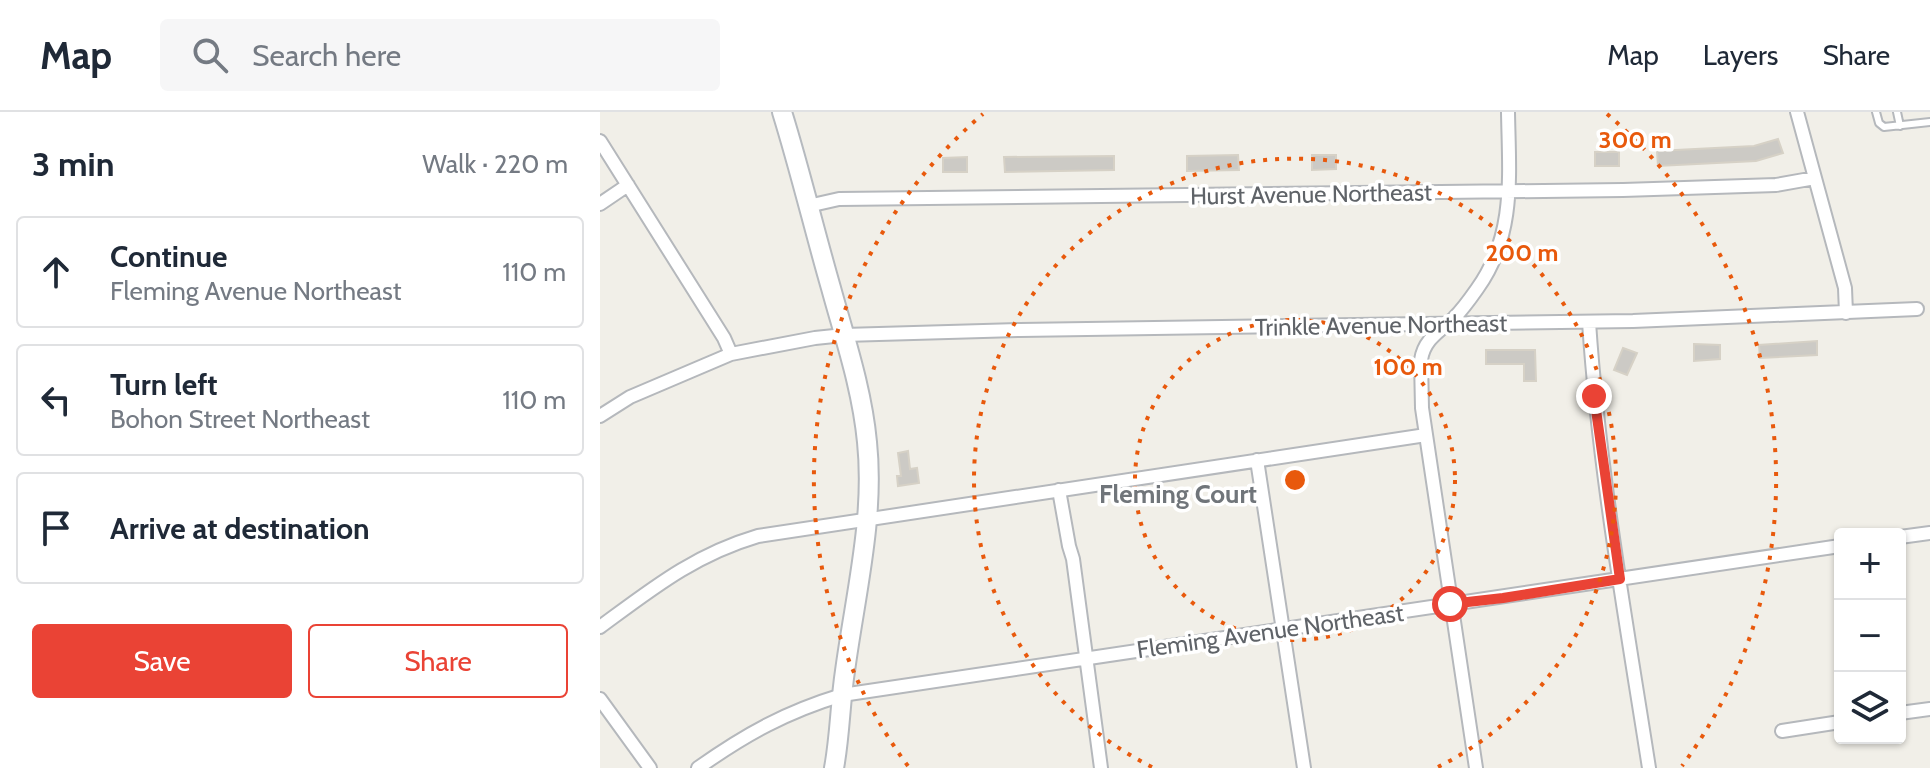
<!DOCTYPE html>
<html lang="en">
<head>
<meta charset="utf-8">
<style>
  :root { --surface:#fff; --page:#f6f6f7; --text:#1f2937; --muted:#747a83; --line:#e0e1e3; --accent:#ea4335 }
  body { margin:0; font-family:Cabin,sans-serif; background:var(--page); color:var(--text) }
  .controls { position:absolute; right:24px; bottom:24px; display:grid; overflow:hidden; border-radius:8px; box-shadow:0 2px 6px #0004 }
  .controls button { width:72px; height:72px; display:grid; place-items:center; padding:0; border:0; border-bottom:2px solid var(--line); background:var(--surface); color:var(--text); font:40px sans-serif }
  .stop { position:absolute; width:24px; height:24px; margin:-18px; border:6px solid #ea4335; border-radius:50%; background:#fff }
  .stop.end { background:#ea4335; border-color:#fff; box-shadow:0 2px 8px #0008 }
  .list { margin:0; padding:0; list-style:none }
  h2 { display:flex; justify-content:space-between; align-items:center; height:104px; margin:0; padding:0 32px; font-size:34px }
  h2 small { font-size:26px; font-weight:400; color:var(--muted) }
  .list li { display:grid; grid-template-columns:52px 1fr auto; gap:24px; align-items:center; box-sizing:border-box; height:112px; margin:0 16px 16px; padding:0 16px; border:2px solid var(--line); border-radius:8px }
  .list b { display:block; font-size:30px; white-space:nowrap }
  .list p { margin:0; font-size:26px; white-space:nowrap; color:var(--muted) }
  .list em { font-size:26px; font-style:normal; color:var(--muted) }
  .actions { display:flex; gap:16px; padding:24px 32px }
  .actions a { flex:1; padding:18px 0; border:2px solid var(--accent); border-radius:8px; text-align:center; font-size:28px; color:var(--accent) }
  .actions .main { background:var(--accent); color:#fff }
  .icon { flex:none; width:44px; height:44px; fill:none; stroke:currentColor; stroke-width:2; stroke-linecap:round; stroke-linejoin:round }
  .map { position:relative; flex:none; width:1330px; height:656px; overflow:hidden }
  header { display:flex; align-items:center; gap:48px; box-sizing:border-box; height:112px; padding:0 40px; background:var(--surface); border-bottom:2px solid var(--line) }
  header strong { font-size:38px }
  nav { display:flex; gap:44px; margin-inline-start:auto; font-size:28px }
  .search { width:560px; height:72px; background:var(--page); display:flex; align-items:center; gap:20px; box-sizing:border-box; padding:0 28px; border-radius:8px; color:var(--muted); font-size:30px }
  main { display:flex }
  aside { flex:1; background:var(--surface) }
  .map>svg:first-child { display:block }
  .building { fill:#cccac5; stroke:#d6d1c6; stroke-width:2 }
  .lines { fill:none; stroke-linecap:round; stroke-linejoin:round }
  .lane-casing { stroke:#b5b8bc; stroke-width:10 }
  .street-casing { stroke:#b5b8bc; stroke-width:16 }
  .secondary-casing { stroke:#b6babf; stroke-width:22 }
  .lane { stroke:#fff; stroke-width:6 }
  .street { stroke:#fff; stroke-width:12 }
  .secondary { stroke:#fff; stroke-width:18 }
  .route { stroke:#ea4335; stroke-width:10 }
  .ring { fill:none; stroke:#e8590c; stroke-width:4; stroke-dasharray:4 8 }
  .labels { text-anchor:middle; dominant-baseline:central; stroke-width:7; stroke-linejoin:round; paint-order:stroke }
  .street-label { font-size:24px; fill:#5f6368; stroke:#fff }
  .neighbourhood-label { font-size:26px; font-weight:bold; fill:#70757a; stroke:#fff }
  .centre { fill:#e8590c; stroke:#fff; stroke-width:4 }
  .ring-label { font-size:24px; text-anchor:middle; font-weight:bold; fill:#e8590c; stroke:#fff; stroke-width:7; stroke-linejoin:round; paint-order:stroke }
</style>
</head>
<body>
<header>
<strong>Map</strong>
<div class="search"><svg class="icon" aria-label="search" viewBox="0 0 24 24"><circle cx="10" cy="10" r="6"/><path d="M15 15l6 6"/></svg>Search here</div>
<nav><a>Map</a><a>Layers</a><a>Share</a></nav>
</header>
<main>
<aside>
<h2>3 min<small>Walk · 220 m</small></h2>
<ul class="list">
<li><svg class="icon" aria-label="ahead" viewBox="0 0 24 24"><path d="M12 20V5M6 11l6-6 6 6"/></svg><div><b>Continue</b><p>Fleming Avenue Northeast</p></div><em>110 m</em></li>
<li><svg class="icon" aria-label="left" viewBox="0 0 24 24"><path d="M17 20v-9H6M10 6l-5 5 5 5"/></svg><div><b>Turn left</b><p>Bohon Street Northeast</p></div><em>110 m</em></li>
<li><svg class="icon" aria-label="arrive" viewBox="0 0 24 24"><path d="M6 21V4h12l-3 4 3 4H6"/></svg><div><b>Arrive at destination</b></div></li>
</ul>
<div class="actions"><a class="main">Save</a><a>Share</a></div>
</aside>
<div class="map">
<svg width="1330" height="656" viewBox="0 0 1330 656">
  <rect width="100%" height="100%" fill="#f1efe8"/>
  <path class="building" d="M1178,27l5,14 -27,8 -98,5 -1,-15 97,-5z
    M995,40h24v14h-24z
    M638,43l1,15 -52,1v-15z
    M712,43h24v14l-24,1z
    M514,44v14l-109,2 -1,-15z
    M367,45v15h-24v-14z
    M1217,229v14l-57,3 -1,-13z
    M1094,232l26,1v14l-26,2z
    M1023,236l14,5 -10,22 -13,-5z
    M886,238h49l1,31h-12v-17h-38z
    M308,339l2,18 7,-1 2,15 -21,3 -1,-10h4l-3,-23z"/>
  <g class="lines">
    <g class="lane-casing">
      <path id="lane" d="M1276,0l3,11 5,4 46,-5
        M1297,0l3,14"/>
    </g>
    <g class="street-casing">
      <path id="street" d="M1197,0l48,176 1,25
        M0,29l124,197 7,16
        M0,92l28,-19
        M208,94l31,-7 784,-9 153,-5 39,-7
        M989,210c10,150 37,298 60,446
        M0,304l30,-19 101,-43 84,-16 29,-3 176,-5 613,-9 284,-12
        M657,348l47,308
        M459,378l10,56 4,13 28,209
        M1300,425l30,-4
        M0,515c53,-39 94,-72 158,-91l668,-101
        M0,587l50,69
        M1300,601l30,-4
        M1182,619l58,-9
        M98,656c48,-34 88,-56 144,-73l998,-149
        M876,656l-54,-360 -1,-48c3,-21 19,-29 33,-42 9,-9 16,-19 23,-29 39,-54 32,-114 31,-177"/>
    </g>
    <g class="secondary-casing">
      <path id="secondary" d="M182,0c18,58 32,117 49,176 14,51 31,101 36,154 8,76 -12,154 -22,229 -5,33 -5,65 -11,97"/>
    </g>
    <use href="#lane" class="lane"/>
    <use href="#street" class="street"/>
    <use href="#secondary" class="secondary"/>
  </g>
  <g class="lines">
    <path class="route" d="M850,492l53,-6 117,-19 -26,-183"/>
  </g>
  <g class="ring">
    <circle cx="695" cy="368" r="160"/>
    <path d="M552 655A321 321 0 1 1 838 655"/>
    <path d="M308 654A481 481 0 0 1 383 2M1007 2A481 481 0 0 1 1082 654"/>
  </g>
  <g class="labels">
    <g class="street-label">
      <text transform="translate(711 82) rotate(-1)">Hurst Avenue Northeast</text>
      <text transform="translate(781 213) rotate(-1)">Trinkle Avenue Northeast</text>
      <text transform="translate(670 519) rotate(-8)">Fleming Avenue Northeast</text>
    </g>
    <g class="neighbourhood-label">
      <text x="578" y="382">Fleming Court</text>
    </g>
  </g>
  <circle cx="695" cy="368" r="12" class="centre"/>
  <g class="ring-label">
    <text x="1035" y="36">300 m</text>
    <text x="922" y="149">200 m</text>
    <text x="808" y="263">100 m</text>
  </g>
</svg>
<div class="controls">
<button>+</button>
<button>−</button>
<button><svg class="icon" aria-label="layers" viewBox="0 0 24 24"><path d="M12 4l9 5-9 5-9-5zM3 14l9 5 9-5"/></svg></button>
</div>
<div class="stop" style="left:850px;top:492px"></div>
<div class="stop end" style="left:994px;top:284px"></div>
</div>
</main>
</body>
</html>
